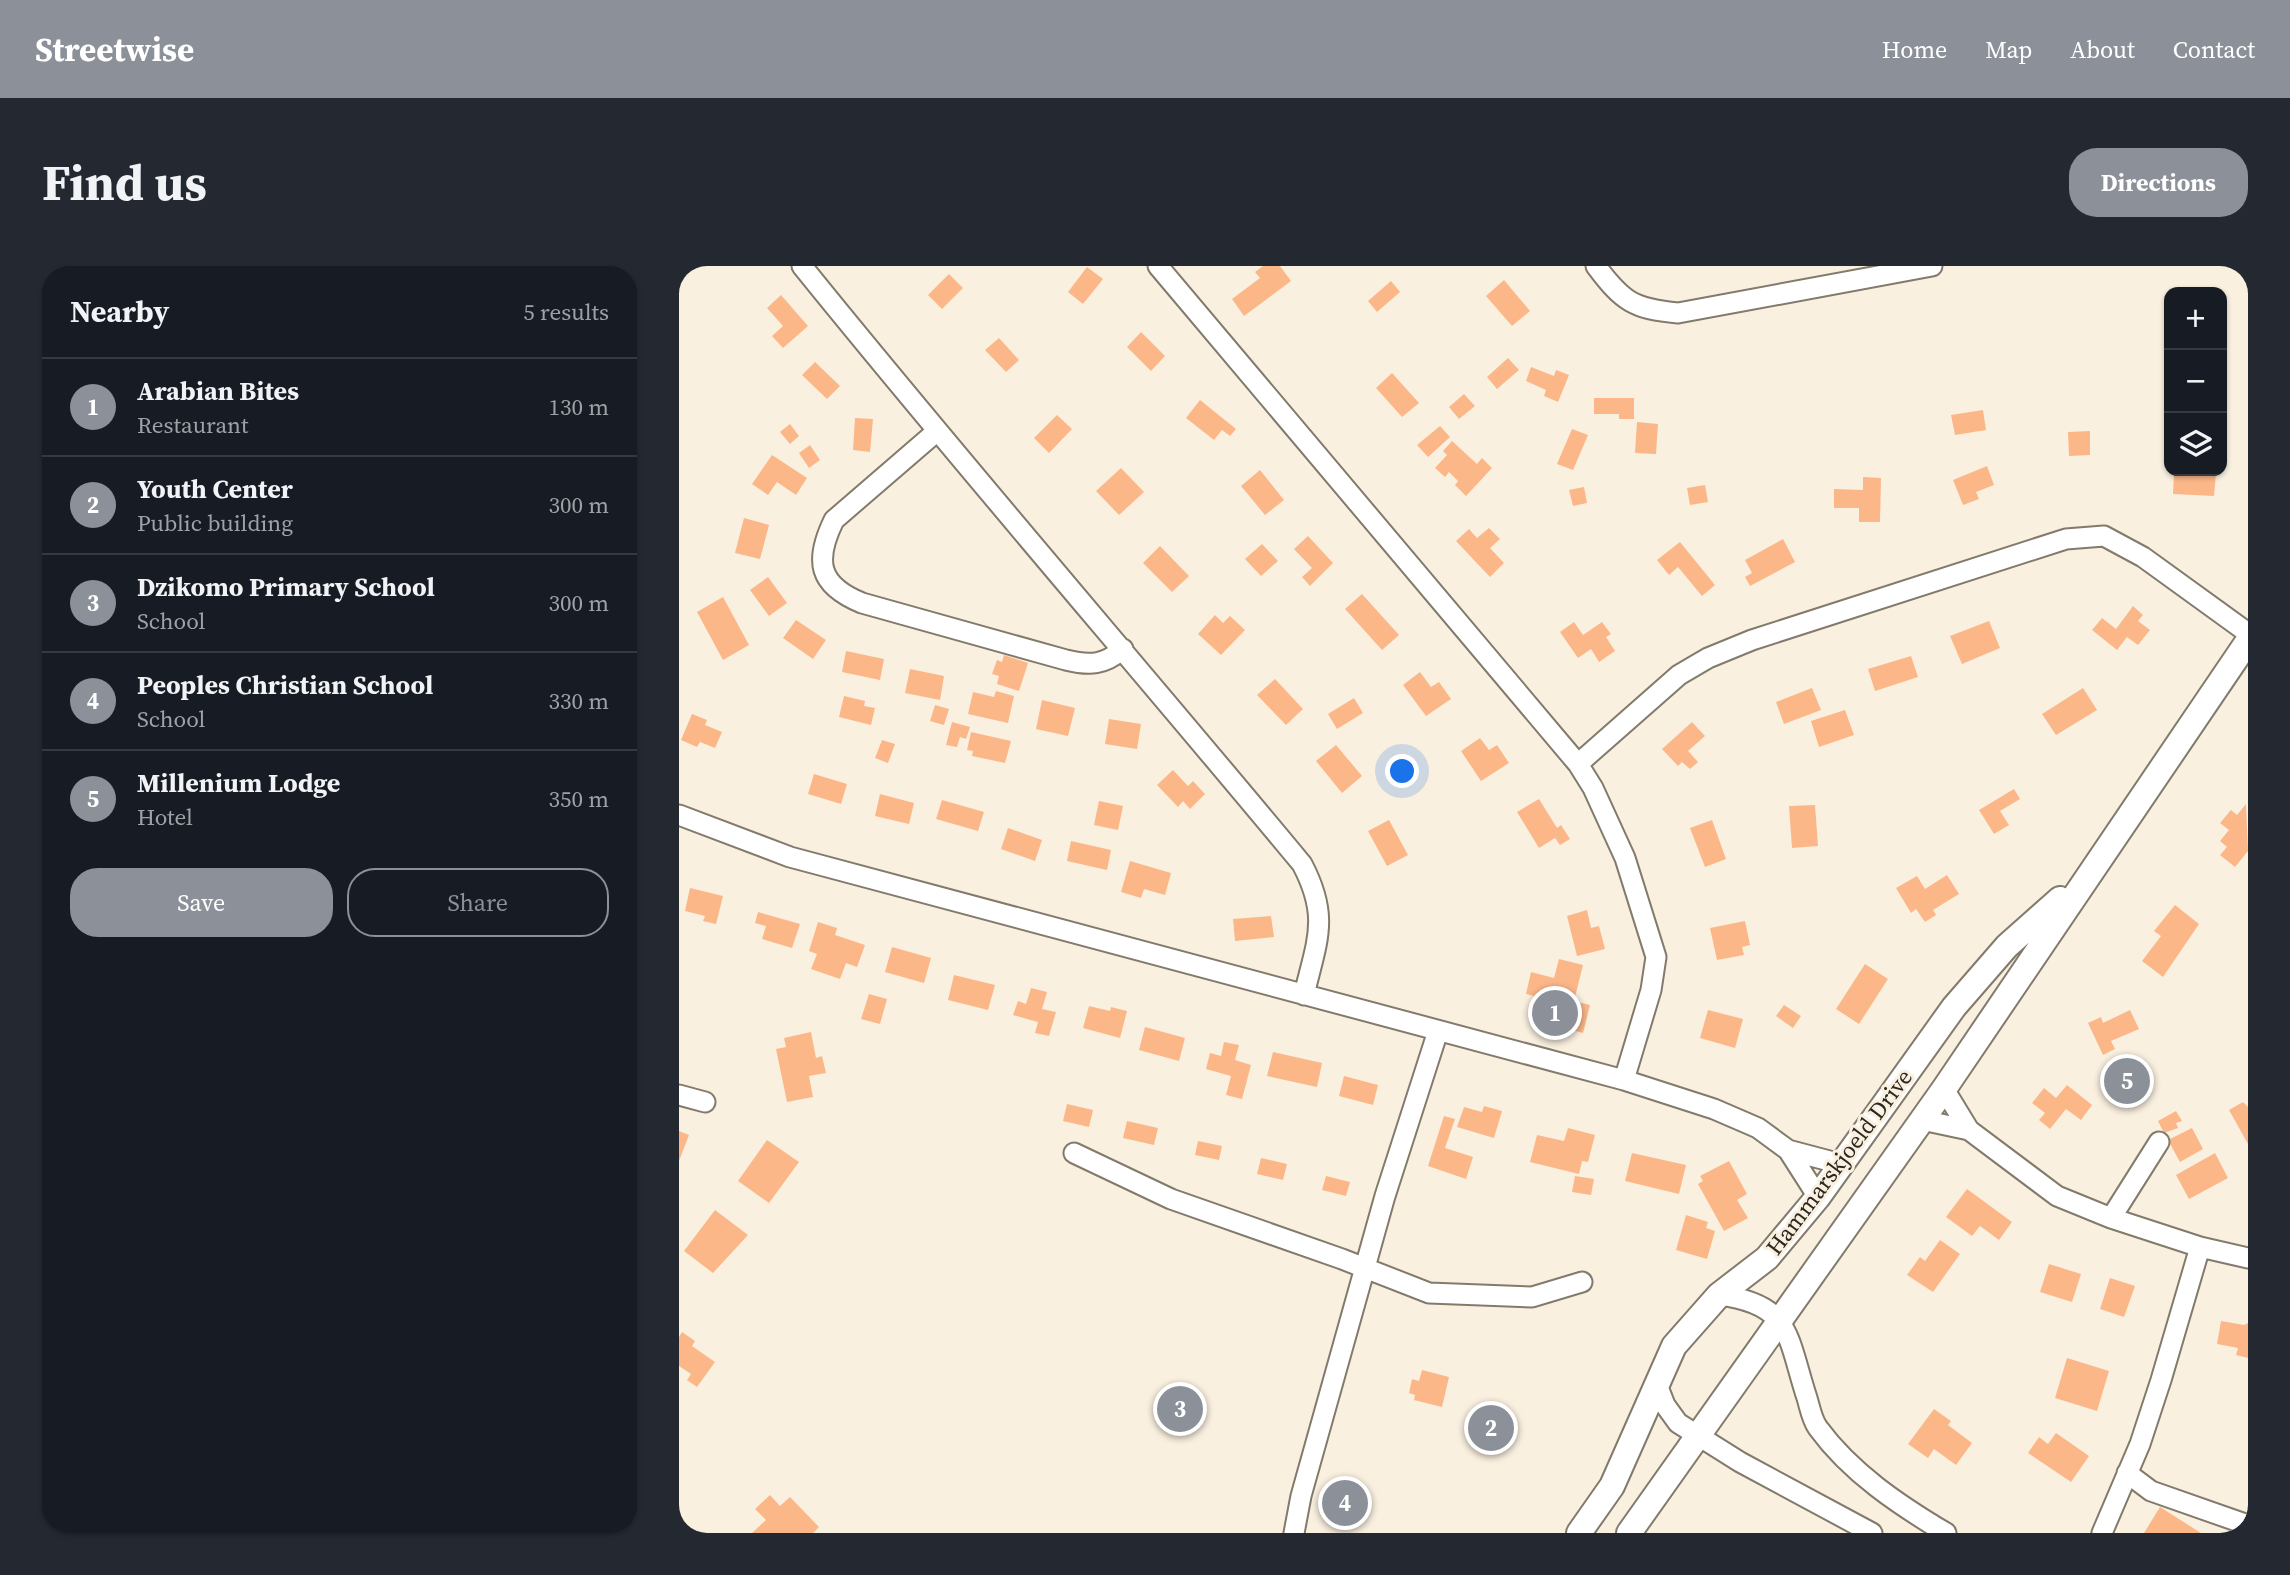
<!DOCTYPE html>
<html lang="en">
<head>
<meta charset="utf-8">
<style>
  :root { --surface:#171b24; --page:#242831; --text:#f1f3f6; --muted:#9ea1a6; --line:#363941; --accent:#8c9099 }
  body { margin:0; font-family:"Source Serif 4",serif; background:var(--page); color:var(--text) }
  .controls { position:absolute; right:21px; top:21px; display:grid; overflow:hidden; border-radius:14px; box-shadow:0 2px 5px #0004 }
  .controls button { width:63px; height:63px; display:grid; place-items:center; padding:0; border:0; border-bottom:2px solid var(--line); background:var(--surface); color:var(--text); font:35px sans-serif }
  .you { position:absolute; left:724px; top:506px; width:24px; height:24px; margin:-18px; border:5px solid #fff; border-radius:50%; background:#1a73e8; box-shadow:0 0 0 10px #1a73e833 }
  .badge { display:grid; place-items:center; width:46px; height:46px; border-radius:50%; background:var(--accent); color:#fff; font-size:23px; font-weight:700 }
  .pin { position:absolute; translate:-50% -50%; border:4px solid #fff; box-shadow:0 2px 7px #0006 }
  .list { margin:0; padding:0; list-style:none }
  h2 { display:flex; justify-content:space-between; align-items:center; height:91px; margin:0; padding:0 28px; font-size:30px }
  h2 small { font-size:23px; font-weight:400; color:var(--muted) }
  .list li { display:grid; grid-template-columns:46px 1fr auto; gap:21px; align-items:center; box-sizing:border-box; height:98px; padding:0 28px; border-top:2px solid var(--line) }
  .list b { display:block; font-size:26px; white-space:nowrap }
  .list p { margin:0; font-size:23px; white-space:nowrap; color:var(--muted) }
  .list em { font-size:23px; font-style:normal; color:var(--muted) }
  .actions { display:flex; gap:14px; padding:21px 28px }
  .actions a { flex:1; padding:16px 0; border:2px solid var(--accent); border-radius:28px; text-align:center; font-size:24px; color:var(--accent) }
  .actions .main { background:var(--accent); color:#fff }
  .icon { flex:none; width:38px; height:38px; fill:none; stroke:currentColor; stroke-width:2; stroke-linecap:round; stroke-linejoin:round }
  .map { position:relative; flex:none; width:1569px; height:1267px; overflow:hidden; border-radius:28px }
  header { display:flex; align-items:center; gap:42px; box-sizing:border-box; height:98px; padding:0 35px; background:var(--accent); color:#fff }
  header strong { font-size:33px }
  nav { display:flex; gap:38px; margin-inline-start:auto; font-size:24px }
  .intro { display:flex; align-items:center; justify-content:space-between; box-sizing:border-box; height:168px; padding:0 42px }
  h1 { margin:0; font-size:49px }
  .button { padding:18px 32px; border-radius:28px; background:var(--accent); color:#fff; font-size:24px; font-weight:700 }
  main { display:flex; gap:42px; padding:0 42px }
  aside { flex:1; background:var(--surface); border-radius:28px; box-shadow:0 2px 5px #0004 }
  .map>svg:first-child { display:block }
  .building { fill:#fcb789 }
  .lines { fill:none; stroke-linecap:round; stroke-linejoin:round }
  .minor-casing { stroke:#827a6b; stroke-width:23 }
  .major-casing { stroke:#827a6b; stroke-width:28 }
  .minor { stroke:#fff; stroke-width:19 }
  .major { stroke:#fff; stroke-width:24 }
  .labels { text-anchor:middle; dominant-baseline:central; stroke-width:6; stroke-linejoin:round; paint-order:stroke }
  .street-label { font-size:23px; fill:#2b2721; stroke:#faf0e0 }
</style>
</head>
<body>
<header>
<strong>Streetwise</strong>
<nav><a>Home</a><a>Map</a><a>About</a><a>Contact</a></nav>
</header>
<div class="intro"><h1>Find us</h1><a class="button">Directions</a></div>
<main>
<aside>
<h2>Nearby<small>5 results</small></h2>
<ul class="list">
<li><span class="badge">1</span><div><b>Arabian Bites</b><p>Restaurant</p></div><em>130 m</em></li>
<li><span class="badge">2</span><div><b>Youth Center</b><p>Public building</p></div><em>300 m</em></li>
<li><span class="badge">3</span><div><b>Dzikomo Primary School</b><p>School</p></div><em>300 m</em></li>
<li><span class="badge">4</span><div><b>Peoples Christian School</b><p>School</p></div><em>330 m</em></li>
<li><span class="badge">5</span><div><b>Millenium Lodge</b><p>Hotel</p></div><em>350 m</em></li>
</ul>
<div class="actions"><a class="main">Save</a><a>Share</a></div>
</aside>
<div class="map">
<svg width="1569" height="1267" viewBox="0 0 1569 1267">
  <rect width="100%" height="100%" fill="#faf0e0"/>
  <path class="building" d="M584,0h17l11,15 -47,35 -12,-17 28,-21 -5,-6z
    M408,1l16,12 -20,25 -15,-12z
    M270,8l14,14 -21,21 -14,-14z
    M825,14l26,31 -18,15 -26,-30z
    M712,15l9,11 -23,20 -9,-11z
    M102,29l27,31 -25,22 -11,-12 11,-10 -16,-18z
    M462,66l24,24 -14,15 -24,-24z
    M320,72l20,22 -13,12 -21,-22z
    M829,92l11,12 -22,19 -10,-12z
    M136,96l25,24 -13,13 -25,-24z
    M852,101l23,9 2,-6 13,5 -11,27 -14,-6 2,-6 -20,-9z
    M713,107l27,30 -17,14 -26,-29z
    M785,128l11,12 -16,13 -10,-12z
    M915,132h40v21h-15v-5h-25z
    M521,134l36,29 -6,7 -8,-6 -8,10 -28,-22z
    M1304,144l3,20 -31,5 -4,-20z
    M378,149l15,14 -23,24 -15,-15z
    M176,152l18,1 -3,33 -17,-2z
    M958,156l21,2 -2,30 -21,-1z
    M111,158l9,12 -9,8 -10,-12z
    M761,160l10,11 -22,20 -11,-12z
    M893,163l16,6 -15,35 -16,-6z
    M1411,165v24l-21,1 -1,-24z
    M773,175l25,23 5,-6 10,10 -26,28 -11,-11 3,-4 -9,-9 -4,5 -10,-9 12,-13 -4,-4z
    M131,179l10,15 -11,8 -10,-15z
    M93,189l35,23 -11,17 -19,-13 -9,13 -16,-11z
    M1308,200l7,19 -18,7 3,7 -16,6 -10,-25z
    M442,202l23,24 -25,23 -23,-24z
    M581,204l24,30 -19,15 -24,-29z
    M1495,205l42,2 -2,23 -41,-2z
    M1184,211l18,1 -1,44h-21v-14h-25v-19l29,1z
    M1026,219l3,17 -18,3 -3,-17z
    M905,221l3,16 -14,3 -4,-16z
    M65,252l25,7 -9,34 -25,-6z
    M810,262l11,11 -10,9 14,15 -14,14 -34,-36 13,-12 8,9z
    M629,270l25,27 -23,23 -8,-9 10,-9 -18,-19z
    M1104,273l12,23 -45,24 -5,-9 7,-4 -7,-13z
    M1001,276l35,43 -13,11 -24,-29 -9,8 -12,-15z
    M583,278l16,17 -17,15 -16,-17z
    M481,280l29,30 -17,16 -29,-29z
    M89,311l19,26 -18,13 -19,-26z
    M683,328l37,41 -17,15 -37,-41z
    M44,331l26,48 -26,15 -26,-48z
    M1454,340l10,9 -5,6 12,9 -12,15 -11,-8 -10,13 -25,-20 10,-12 14,11z
    M536,349l8,8 7,-7 15,14 -24,25 -23,-21z
    M117,354l30,20 -13,19 -30,-21z
    M1310,355l11,27 -38,16 -12,-28z
    M895,356l9,13 19,-13 9,12 -5,3 9,14 -16,11 -8,-13 -13,9 -18,-26z
    M167,385l38,8 -4,21 -38,-8z
    M325,389l24,8 -9,28 -22,-7 2,-8 -7,-2 5,-14 5,2z
    M1232,390l7,21 -43,14 -7,-22z
    M231,403l34,7 -4,24 -35,-7z
    M741,406l11,15 8,-5 12,17 -25,17 -23,-31z
    M596,413l28,30 -17,16 -29,-30z
    M1133,422l9,22 -37,14 -8,-22z
    M1404,422l14,22 -41,25 -14,-21z
    M317,425l18,5 -6,27 -40,-9 5,-22 21,5z
    M165,430l21,5 -1,5 11,2 -4,17 -32,-8z
    M675,432l9,15 -26,16 -9,-15z
    M363,434l33,8 -7,28 -32,-7z
    M256,439l14,4 -5,16 -14,-4z
    M1166,444l9,25 -35,12 -8,-26z
    M13,448l15,6 -2,5 17,7 -7,16 -15,-6 -3,5 -16,-7z
    M430,453l32,5 -4,25 -32,-5z
    M273,456l18,5 -4,12 -6,-2 -3,10 -11,-2z
    M1013,456l13,14 -17,15 10,11 -8,7 -8,-7 -4,4 -16,-17z
    M292,466l40,9 -6,22 -33,-7 1,-5 -6,-1z
    M801,472l9,12 8,-5 12,18 -28,18 -20,-30z
    M203,474l13,4 -7,19 -13,-5z
    M657,479l26,31 -20,17 -26,-32z
    M494,504l15,16 5,-5 12,13 -15,15 -7,-8 -5,6 -21,-22z
    M135,508l33,10 -6,20 -33,-10z
    M1335,523l6,10 -20,12 9,14 -15,9 -15,-24z
    M201,528l34,9 -5,21 -34,-8z
    M860,533l18,29 4,-3 9,14 -10,6 -5,-7 -16,10 -22,-36z
    M263,534l42,12 -6,19 -42,-12z
    M420,535l24,5 -5,24 -24,-5z
    M1567,538l2,47 -13,16 -15,-12 7,-8 -7,-6 9,-11 -9,-7 11,-13 6,5z
    M1136,539l3,41 -26,2 -3,-42z
    M710,554l19,35 -21,11 -19,-35z
    M1033,554l14,39 -21,8 -15,-39z
    M329,562l34,12 -7,21 -34,-12z
    M392,575l40,9 -4,20 -40,-9z
    M451,595l41,12 -6,22 -21,-6 -3,9 -20,-6z
    M1268,609l12,19 -26,16 3,5 -11,7 -9,-13 -5,4 -15,-25 21,-12 8,13z
    M11,622l33,8 -7,28 -13,-3 2,-5 -20,-5z
    M1496,639l24,19 -36,53 -21,-16 19,-25 -7,-5z
    M908,644l4,18 8,-2 6,23 -28,7 -10,-40z
    M79,646l42,12 -8,24 -30,-9 4,-13 -11,-3z
    M592,650l3,21 -39,4 -2,-22z
    M1066,655l5,24 -8,2 2,8 -27,5 -7,-32z
    M139,656l19,6 -2,7 30,10 -8,22 -11,-4 -6,16 -29,-10 6,-15 -8,-3z
    M213,681l39,11 -7,25 -39,-11z
    M880,693l24,6 -9,36 16,4 -7,28 -18,-5 1,-6 -20,-5 4,-17 -24,-6 5,-22 23,6z
    M1186,698l23,15 -29,45 -23,-15z
    M275,709l41,10 -7,25 -40,-10z
    M352,722l16,4 -5,17 14,3 -7,24 -14,-3 3,-11 -25,-7 5,-14 8,3z
    M190,728l18,5 -7,25 -19,-5z
    M1105,739l17,11 -8,12 -17,-12z
    M410,740l21,5 1,-4 16,4 -7,27 -37,-10z
    M1029,744l35,9 -8,29 -35,-10z
    M1451,744l9,19 -28,12 4,8 -12,6 -15,-32 13,-6 2,6z
    M466,761l40,11 -6,23 -40,-11z
    M132,766l5,26 6,-2 4,17 -17,3 4,21 -26,5 -11,-53 10,-2 -2,-9z
    M545,776l15,3 -4,15 16,5 -9,34 -16,-4 5,-19 -25,-7 4,-16 11,3z
    M594,786l49,11 -5,24 -50,-11z
    M665,810l34,9 -5,20 -34,-9z
    M1388,819l25,20 -11,15 -15,-11 -16,20 -11,-9 6,-7 -13,-10 12,-15 12,10z
    M1564,836l5,5v37l-19,-34z
    M388,838l26,6 -4,17 -26,-6z
    M805,840l18,5 -8,27 -37,-11 7,-20 18,5z
    M1497,845l6,10 -6,2 2,5 -14,5 -6,-12z
    M765,850l11,3 -10,29 28,9 -7,22 -38,-13z
    M448,855l31,7 -4,17 -31,-7z
    M889,862l27,7 -7,27 -6,-1 -3,13 -49,-12 7,-27 27,6z
    M1513,862l11,21 -23,13 -12,-22z
    M0,865l10,4 -10,26z
    M88,874l32,22 -30,41 -31,-22z
    M519,875l24,5 -3,14 -24,-5z
    M953,887l54,12 -7,29 -54,-13z
    M1536,887l13,25 -39,21 -13,-24z
    M582,892l26,6 -4,16 -26,-6z
    M1050,895l18,33 -10,6 11,18 -24,13 -26,-47 5,-3 -3,-5z
    M647,910l24,6 -4,14 -24,-6z
    M896,910l19,3 -3,16 -19,-3z
    M1288,923l45,33 -13,18 -19,-14 -8,10 -26,-19z
    M36,944l33,25 -35,38 -29,-22z
    M1007,949l22,7 -2,6 9,3 -8,28 -31,-9z
    M1261,974l20,14 -27,38 -26,-17 13,-18 5,4z
    M1370,998l32,10 -9,28 -32,-10z
    M1431,1012l25,8 -11,31 -24,-8z
    M1542,1055l23,4 4,-2v35l-12,-3 2,-7 -21,-4z
    M3,1066l13,9 -3,5 23,16 -18,25 -10,-7 4,-6 -12,-8v-29z
    M1388,1092l42,13 -12,40 -42,-13z
    M743,1104l27,7 -7,30 -28,-7 1,-5 -6,-2 3,-14 7,2z
    M1255,1143l17,12 -3,4 24,18 -16,22 -22,-16 -6,9 -20,-14z
    M1377,1167l33,23 -18,26 -43,-29 11,-16 9,7z
    M91,1229l10,11 10,-9 29,30 -6,6h-61l14,-13 -11,-11z
    M1481,1241l41,26h-57z"/>
  <g class="lines">
    <g class="minor-casing">
      <path id="minor" d="M123,0c163,202 334,398 500,598 28,53 15,76 2,131
        M479,0l420,498 15,24 32,70 31,99 -5,33 -27,90
        M917,0c27,36 38,43 82,47l254,-47
        M257,166l-102,88c-20,41 -16,65 28,83l204,57c24,6 38,5 57,-11
        M899,498l101,-89 29,-17 44,-18 314,-101 38,-3 39,21 105,76
        M0,549l111,42 834,223 90,29 44,19 30,22 53,14
        M1265,823l25,41 88,66 54,22 89,29 48,11
        M0,829l26,7
        M1243,854l47,10
        M1109,884l30,47
        M395,887l97,46 171,60 87,34 103,4 50,-15
        M1432,952l48,-76
        M1040,1029c73,9 68,42 88,103 3,10 5,22 11,30 33,45 81,77 128,105
        M977,1116l9,23 13,18 62,39 132,71
        M1448,1207l24,18 97,34
        M615,1267l7,-37 84,-300 53,-165
        M1423,1267l38,-89 21,-64 39,-133"/>
    </g>
    <g class="major-casing">
      <path id="major" d="M900,1267l33,-47 62,-140 45,-51 48,-37 51,-61 136,-190 53,-61 53,-47
        M950,1267l315,-444 304,-448"/>
    </g>
    <use href="#minor" class="minor"/>
    <use href="#major" class="major"/>
  </g>
  <g class="labels">
    <g class="street-label">
      <text transform="translate(1160 896) rotate(-53)">Hammarskjoeld Drive</text>
    </g>
  </g>
</svg>
<div class="controls">
<button>+</button>
<button>−</button>
<button><svg class="icon" aria-label="layers" viewBox="0 0 24 24"><path d="M12 4l9 5-9 5-9-5zM3 14l9 5 9-5"/></svg></button>
</div>
<div class="you"></div>
<div class="pin badge" style="left:876px;top:747px">1</div>
<div class="pin badge" style="left:812px;top:1162px">2</div>
<div class="pin badge" style="left:501px;top:1143px">3</div>
<div class="pin badge" style="left:666px;top:1237px">4</div>
<div class="pin badge" style="left:1448px;top:815px">5</div>
</div>
</main>
</body>
</html>
